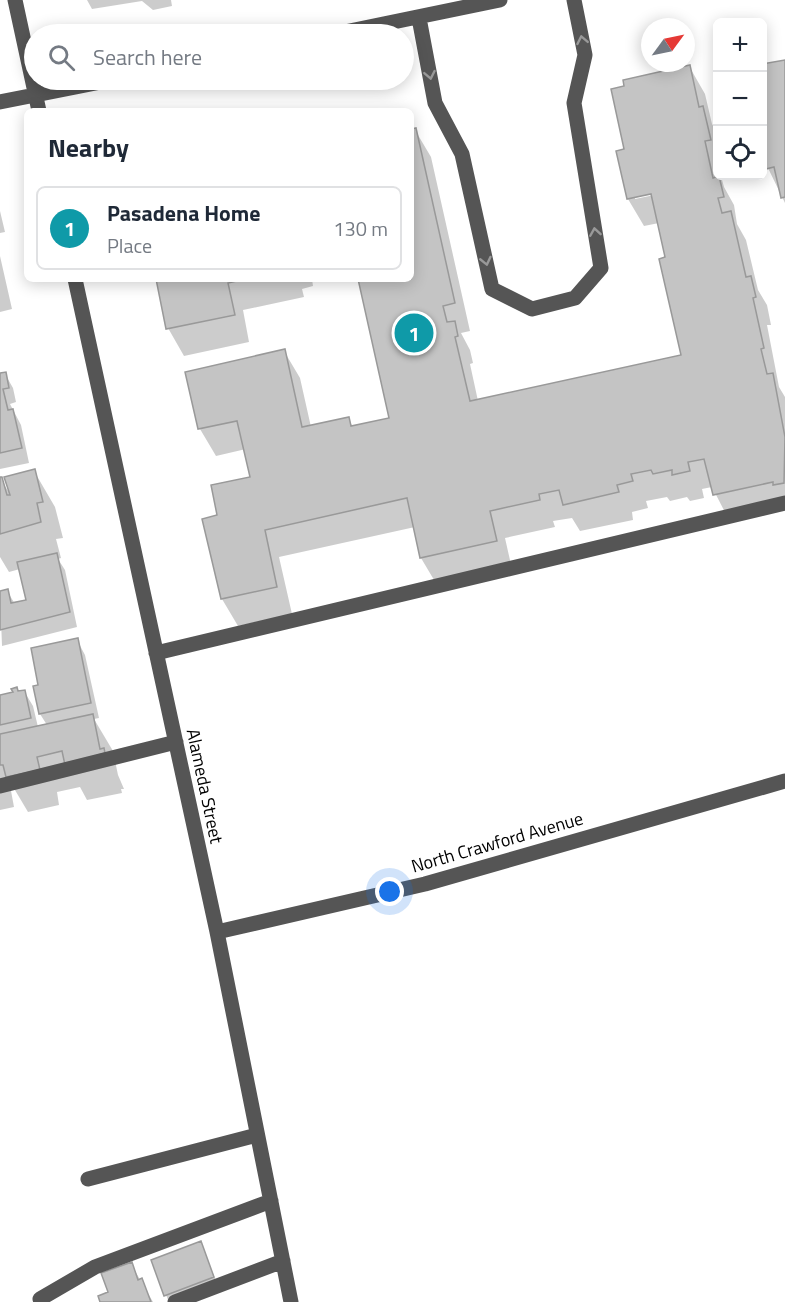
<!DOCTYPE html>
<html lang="en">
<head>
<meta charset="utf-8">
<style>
  :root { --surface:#fff; --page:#f2f2f3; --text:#1f2937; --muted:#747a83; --line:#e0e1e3; --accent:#0b8043 }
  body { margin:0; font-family:"Titillium Web",sans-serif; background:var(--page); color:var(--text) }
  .controls { position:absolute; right:18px; top:18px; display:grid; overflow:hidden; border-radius:9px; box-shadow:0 3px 15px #0003 }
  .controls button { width:54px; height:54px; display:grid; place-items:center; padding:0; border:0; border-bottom:2px solid var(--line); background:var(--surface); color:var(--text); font:30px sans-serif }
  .compass { position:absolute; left:641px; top:18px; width:54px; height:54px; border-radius:50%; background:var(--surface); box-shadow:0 3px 15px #0003; rotate:57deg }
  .you { position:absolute; left:390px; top:892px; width:21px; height:21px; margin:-15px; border:4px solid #fff; border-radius:50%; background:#1a73e8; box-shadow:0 0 0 9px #1a73e833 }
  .badge { display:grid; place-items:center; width:39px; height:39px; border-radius:50%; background:var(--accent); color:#fff; font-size:20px; font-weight:700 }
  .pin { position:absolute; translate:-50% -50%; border:3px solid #fff; box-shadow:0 2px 6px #0006 }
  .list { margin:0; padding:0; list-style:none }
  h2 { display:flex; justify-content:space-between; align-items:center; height:78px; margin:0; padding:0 24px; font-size:26px }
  h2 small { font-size:20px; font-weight:400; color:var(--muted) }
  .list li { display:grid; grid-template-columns:39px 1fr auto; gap:18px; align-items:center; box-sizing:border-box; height:84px; margin:0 12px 12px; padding:0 12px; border:2px solid var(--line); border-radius:9px }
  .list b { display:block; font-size:22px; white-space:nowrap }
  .list p { margin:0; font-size:20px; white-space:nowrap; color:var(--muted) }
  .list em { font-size:20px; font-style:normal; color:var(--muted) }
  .icon { flex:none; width:33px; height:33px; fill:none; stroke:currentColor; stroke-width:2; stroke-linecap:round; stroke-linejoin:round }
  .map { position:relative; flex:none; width:785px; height:1302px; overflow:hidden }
  .search { position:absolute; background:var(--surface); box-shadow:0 3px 15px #0003; left:24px; top:24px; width:390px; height:66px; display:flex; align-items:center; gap:15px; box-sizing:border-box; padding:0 21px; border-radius:33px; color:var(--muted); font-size:22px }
  .panel { position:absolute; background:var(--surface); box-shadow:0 3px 15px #0003; left:24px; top:108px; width:390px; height:174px; border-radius:9px }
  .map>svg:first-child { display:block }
  .shadow { fill:#0003; fill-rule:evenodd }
  .building { fill:#c4c4c4; stroke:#999; stroke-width:1.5 }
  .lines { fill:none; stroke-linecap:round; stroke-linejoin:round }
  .minor { stroke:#555; stroke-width:15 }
  .oneway { stroke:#999 }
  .labels { text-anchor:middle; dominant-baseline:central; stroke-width:6; stroke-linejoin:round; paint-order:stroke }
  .street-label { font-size:18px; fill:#000; stroke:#fff }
</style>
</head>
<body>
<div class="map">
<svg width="785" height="1302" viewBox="0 0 785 1302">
  <rect width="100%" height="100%" fill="#fff"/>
  <path class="shadow" d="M87,0h84l1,6 -19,4 -11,-9 -50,8z
    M785,61v142l-17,-35 -1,-73 -5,-21v-8z
    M689,66l16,28 7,30 6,10v42h3l3,11 10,18 3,19 9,16 12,50 9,15 4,20h-4l12,62 6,10v113l-55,12 -18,-35 -10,2 2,9 -14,3 -3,-4 -17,4 -3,-4 -21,4 2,7 -16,4 1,8 -53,11 -8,-13 -19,3 2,6 -50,11 7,31 -75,16 -16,-27 -6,-31 -136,30 13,57 -54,12 -16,-27 -3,-83 33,-38 -6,-29 -30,7 -16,-27 -13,-56 97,-22 16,27 11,49 37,-8 5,8 38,-8 -32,-140h52v-148l4,-1 16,27 39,174 -9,2 9,17 3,13 -3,1 8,37 205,-45 -24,-133 -15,3 -16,-27 -2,-48zM658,191l1,3 -24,5v-3z
    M0,211l5,21 -5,1z
    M0,256l12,53 -12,3z
    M157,279h155l1,7 -11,3 2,8 -61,13 6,32 -65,14 -16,-28z
    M5,374l8,14 3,14 -6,2 11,21 8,38 -29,6v-94z
    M34,471l21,36 8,31 -7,1 5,19 -3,1 7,11 12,57 -75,19 -2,-53 7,-2 8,13 12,-3 -7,-32 -11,3 -9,-15v-78l9,13z
    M77,640l8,15 14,63 -5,1 19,32 5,24 6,14h-3l1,4 -35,7 -7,-13 -23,5 2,13 -31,7 -19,-32 5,27 -14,3v-114l24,-5 9,15 5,21 9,-2 -7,-11 -5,-27 5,-1z
    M200,1243l21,49 -52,10 -3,-7z
    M131,1264l22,38h-51l8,-9z"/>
  <path class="building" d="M785,60v137l-4,1 -7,-31 -8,2 -4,-17v-58h3l-3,-30z
    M690,65l9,42 4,-1 8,34 -6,1 8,37 6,-2 5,21 -6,1 4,15 9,-2 15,66 5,-1 5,21 -3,1 11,50 -3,1 6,25 6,-1 12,64 -1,46 -11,2v-3l-60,13 -9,-36 -16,3 2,9 -18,4v-5l-19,4 -2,-4 -20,4 2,7 -16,4 2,7 -56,13 -4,-15 -20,4 1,6 -50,11 7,30 -77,17 -13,-60 -142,32 12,57 -56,12 -19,-80 15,-4 -6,-30 39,-8 -13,-56 -39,8 -13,-57 100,-23 17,78 47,-10 2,9 38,-8 -31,-139h53v-150l5,-1 39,175 -12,3 4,16 8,-1 3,15 -3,1 15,64 211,-46 -22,-96 6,-2 -14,-63 -24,5 -11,-48 8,-2 -13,-60 13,-3 -1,-6z
    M156,279h89l-17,4 7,32 -69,14z
    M6,372l3,16 -6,1 5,21 5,-1 9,39 -22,5v-80z
    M35,469l8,33 -6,1 4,19 -41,12v-57h2l5,18h3l-6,-18z
    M57,553l13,59 -70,18v-39l8,-2 3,14 15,-3 -9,-38z
    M78,638l13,65 -52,11 -6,-28 5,-1 -7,-37z
    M17,687l1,4 7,-1 6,28 -31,7v-30l13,-3 -2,-3z
    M93,714l7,35 4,-1 1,5 -40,12 -3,-14 -25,6 3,13 -34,7 -3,-12h-3v-31z
    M201,1241l13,36 -50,19 -13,-36z
    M132,1262l6,18 4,-2 9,24h-51l-2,-6 10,-4 -7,-19z"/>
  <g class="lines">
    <path class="minor" d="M15,0l24,111
      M419,18l16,85 27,51 30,135 40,20 43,-11 26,-30 -27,-165 11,-48 -11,-55
      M335,34l165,-34
      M0,102l111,-22
      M75,279l142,653 74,370
      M156,653l629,-150
      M0,786l176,-44
      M217,932l208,-48 360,-103
      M88,1179l169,-44
      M40,1299l55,-32 176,-66
      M175,1302l108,-41"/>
  </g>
  <defs><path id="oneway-chevron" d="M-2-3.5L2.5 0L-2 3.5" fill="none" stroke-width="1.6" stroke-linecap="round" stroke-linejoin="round" transform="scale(1.5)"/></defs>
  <g class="oneway">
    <use href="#oneway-chevron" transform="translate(582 40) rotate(-101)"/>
    <use href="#oneway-chevron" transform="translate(430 75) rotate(79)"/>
    <use href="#oneway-chevron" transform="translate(595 232) rotate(-99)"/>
    <use href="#oneway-chevron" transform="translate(486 261) rotate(77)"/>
  </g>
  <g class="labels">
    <g class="street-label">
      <text transform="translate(205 786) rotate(78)">Alameda Street</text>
      <text transform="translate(497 842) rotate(-16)">North Crawford Avenue</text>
    </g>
  </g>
</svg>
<div class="controls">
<button>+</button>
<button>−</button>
<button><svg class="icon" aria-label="locate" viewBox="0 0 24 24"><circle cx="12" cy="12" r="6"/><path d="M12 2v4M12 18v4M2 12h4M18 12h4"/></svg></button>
</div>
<svg class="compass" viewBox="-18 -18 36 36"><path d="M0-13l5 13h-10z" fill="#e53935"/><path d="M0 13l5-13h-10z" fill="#747a83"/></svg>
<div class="you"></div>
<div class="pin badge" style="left:414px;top:333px;background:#0f9aa8">1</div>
<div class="search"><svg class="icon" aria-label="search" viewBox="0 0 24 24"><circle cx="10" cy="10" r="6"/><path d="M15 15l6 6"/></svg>Search here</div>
<section class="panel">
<h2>Nearby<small></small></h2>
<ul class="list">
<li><span class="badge" style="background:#0f9aa8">1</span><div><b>Pasadena Home</b><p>Place</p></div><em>130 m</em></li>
</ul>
</section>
</div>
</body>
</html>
